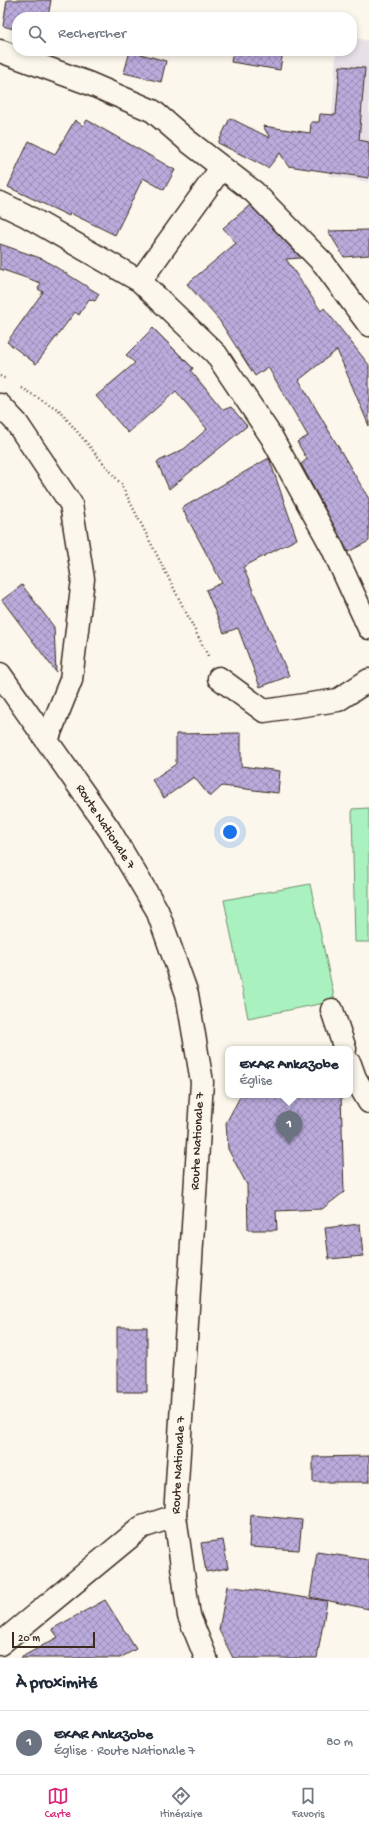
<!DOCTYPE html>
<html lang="fr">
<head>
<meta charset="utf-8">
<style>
  :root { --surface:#fff; --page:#f2f2f3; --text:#1f2937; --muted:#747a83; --line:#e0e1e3; --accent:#db2777 }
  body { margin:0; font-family:"Gochi Hand",sans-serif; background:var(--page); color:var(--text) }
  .scale { position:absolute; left:12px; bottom:10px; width:83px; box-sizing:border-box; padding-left:4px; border:2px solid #3b2a1e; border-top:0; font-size:11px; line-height:14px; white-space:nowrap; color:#3b2a1e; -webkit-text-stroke:3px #fbf7ec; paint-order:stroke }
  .you { position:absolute; left:230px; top:832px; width:14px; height:14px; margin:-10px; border:3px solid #fff; border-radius:50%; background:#1a73e8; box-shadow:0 0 0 6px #1a73e833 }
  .badge { display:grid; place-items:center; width:26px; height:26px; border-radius:50%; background:var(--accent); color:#fff; font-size:13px; font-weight:700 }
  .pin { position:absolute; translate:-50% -33px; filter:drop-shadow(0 1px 2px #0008) }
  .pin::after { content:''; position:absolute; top:21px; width:14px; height:12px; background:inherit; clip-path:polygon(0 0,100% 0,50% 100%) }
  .popup { position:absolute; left:225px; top:1046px; width:128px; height:52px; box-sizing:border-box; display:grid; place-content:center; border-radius:8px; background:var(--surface); filter:drop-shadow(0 1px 3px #0005); font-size:13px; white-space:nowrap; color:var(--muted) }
  .popup b { font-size:15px; color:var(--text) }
  .popup::after { content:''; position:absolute; left:50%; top:100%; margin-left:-8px; border:8px solid transparent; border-top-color:var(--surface) }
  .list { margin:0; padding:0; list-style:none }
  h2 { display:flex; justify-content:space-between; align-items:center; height:52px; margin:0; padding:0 16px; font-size:17px }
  h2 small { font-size:13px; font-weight:400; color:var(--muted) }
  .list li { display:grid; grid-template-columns:26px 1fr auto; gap:12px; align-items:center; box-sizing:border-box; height:64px; padding:0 16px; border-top:1px solid var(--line) }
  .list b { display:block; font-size:15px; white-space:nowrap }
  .list p { margin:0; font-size:13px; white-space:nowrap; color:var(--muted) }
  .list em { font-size:13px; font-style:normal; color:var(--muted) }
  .icon { flex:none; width:22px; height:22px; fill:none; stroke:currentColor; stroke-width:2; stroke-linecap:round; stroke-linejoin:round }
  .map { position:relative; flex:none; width:369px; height:1658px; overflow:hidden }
  .search { position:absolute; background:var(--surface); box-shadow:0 2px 6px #0003; left:12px; right:12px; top:12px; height:44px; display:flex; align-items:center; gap:10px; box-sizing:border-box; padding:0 14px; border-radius:16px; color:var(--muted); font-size:15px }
  .sheet { height:116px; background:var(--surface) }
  nav { display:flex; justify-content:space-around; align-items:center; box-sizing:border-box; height:56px; border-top:1px solid var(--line); background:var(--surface); font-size:11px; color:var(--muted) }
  nav a { display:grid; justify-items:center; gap:2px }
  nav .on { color:var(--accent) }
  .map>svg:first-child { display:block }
  .built { fill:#e8e0e7 }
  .garden { fill:#a9f1be; stroke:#728e6e }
  .building { fill:url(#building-cross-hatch); stroke:#3b2a1e }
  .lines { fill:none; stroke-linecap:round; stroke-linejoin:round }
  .minor-casing { stroke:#3b2a1e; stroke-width:25 }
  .major-casing { stroke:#3b2a1e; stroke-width:25 }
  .path { stroke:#3b2a1e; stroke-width:2.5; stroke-dasharray:1 3; stroke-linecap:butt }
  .minor { stroke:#fbf7ec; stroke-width:22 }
  .major { stroke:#fbf7ec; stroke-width:22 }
  .labels { text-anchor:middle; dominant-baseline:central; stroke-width:4; stroke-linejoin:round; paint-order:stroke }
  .street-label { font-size:13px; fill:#3b2a1e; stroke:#fbf7ec }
</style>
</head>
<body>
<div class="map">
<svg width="369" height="1658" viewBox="0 0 369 1658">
  <defs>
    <pattern id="building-cross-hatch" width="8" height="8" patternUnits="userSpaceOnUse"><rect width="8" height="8" fill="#baabdc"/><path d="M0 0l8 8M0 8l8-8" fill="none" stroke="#988bb2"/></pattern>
  </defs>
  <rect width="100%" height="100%" fill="#fbf7ec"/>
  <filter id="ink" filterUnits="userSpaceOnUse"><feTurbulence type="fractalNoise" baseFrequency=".025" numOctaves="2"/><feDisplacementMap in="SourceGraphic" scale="8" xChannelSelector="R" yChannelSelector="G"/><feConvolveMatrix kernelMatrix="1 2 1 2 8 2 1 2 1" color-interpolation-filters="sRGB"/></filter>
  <g filter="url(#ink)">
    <path class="built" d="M352,37l17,4v141l-40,-6 7,-125h16z"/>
    <path class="garden" d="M369,808v134h-14l-3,-133z
      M310,884l25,117 -87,17 -24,-118z"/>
    <path class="building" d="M7,0h44l-3,17h-31v13l-14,-4z
      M130,51l36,10 -5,21 -37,-9z
      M233,51h50l-3,19 -49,-8z
      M340,66l25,2 -6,72 10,2v36l-81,-12 -8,-13 -12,15 -50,-25 12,-25 40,20 -7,-12 47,7 1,-11h8l1,-8 16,1z
      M75,120l8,6 4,-6 88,50 -11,20 -21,-12 -28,57 -45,-22 -1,3 -61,-29 21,-46 26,13z
      M250,205l51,53 -15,1 35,52 3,-3 45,57v61l-32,-76 -38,30 70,119v42l-21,11 -47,-88 6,-5 -10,-17 11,-6 -40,-69 -13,9 -36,-56 -32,-36 49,-41 -13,-15z
      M369,230v25l-25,2 -16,-26z
      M0,244l43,15 56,35 -4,7 -6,-2 -10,16 -4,-3 -39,52 -29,-22 36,-50 -5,-3 3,-6 -41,-14z
      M153,328l40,40 -2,3 32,39 8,-3 16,19 -78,63 -12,-27 27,-13 23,-20 -31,-38 -48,42 -32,-37 39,-33 -9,-8z
      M269,458l28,81 -54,28 46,109 -29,11 -22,-59 -14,5 -18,-43 16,-7 -40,-75z
      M22,585l32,42 2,45 -54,-72z
      M241,733v33l39,5 -2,22 -56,-7 -12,11 -16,-20 -30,21 -12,-18 24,-16v-30z
      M241,1095h100l3,97 -22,17 -46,2 1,19h-29l-1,-45 -19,-36 -2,-26z
      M360,1224l3,32 -34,3 -4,-31z
      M117,1327h30v65h-30z
      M369,1456v26h-56v-25z
      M251,1515l51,5 -3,30 -50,-3z
      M223,1540l5,28 -22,4 -5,-29z
      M317,1552l52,8v49l-59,-12z
      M227,1586l100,15 -10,57h-84l-14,-28z
      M105,1600l31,49 -16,9h-100l38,-21 -6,-8z"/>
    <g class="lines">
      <g class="minor-casing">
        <path id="minor" d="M0,51l88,32 65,28 36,31 65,50 70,72 45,61
          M222,167l-82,114 76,73 55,82 61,111 37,81
          M0,203l25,12 115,66
          M0,405l16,17 55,82 12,75 -12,101 -24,60
          M219,678l45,33 74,-11 31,-20
          M332,1010l13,39
          M350,1064l5,14 14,24
          M0,1644l142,-117 33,-11"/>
      </g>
      <g class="major-casing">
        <path id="major" d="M0,674l109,155 48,81 30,84 15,88 -27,434 14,100 17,42"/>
      </g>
      <path class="path" d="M0,376l6,3
        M21,388l38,22 62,74 87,172"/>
      <use href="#minor" class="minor"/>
      <use href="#major" class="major"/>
    </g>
  </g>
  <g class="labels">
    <g class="street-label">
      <text transform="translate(105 827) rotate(57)">Route Nationale 7</text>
      <text transform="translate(198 1141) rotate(-87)">Route Nationale 7</text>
      <text transform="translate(179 1465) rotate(-87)">Route Nationale 7</text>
    </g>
  </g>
</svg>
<div class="scale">20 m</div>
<div class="you"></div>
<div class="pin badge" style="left:289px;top:1144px;background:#6b7280">1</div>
<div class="popup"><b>EKAR Ankazobe</b>Église</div>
<div class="search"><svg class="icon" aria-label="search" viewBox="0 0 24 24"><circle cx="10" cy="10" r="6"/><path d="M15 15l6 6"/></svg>Rechercher</div>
</div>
<section class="sheet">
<h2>À proximité<small></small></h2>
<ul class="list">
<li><span class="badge" style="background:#6b7280">1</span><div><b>EKAR Ankazobe</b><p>Église · Route Nationale 7</p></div><em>80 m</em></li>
</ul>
</section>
<nav>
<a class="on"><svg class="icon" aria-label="map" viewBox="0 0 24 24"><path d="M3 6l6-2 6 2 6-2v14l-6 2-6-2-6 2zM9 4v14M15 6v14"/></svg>Carte</a>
<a><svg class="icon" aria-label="directions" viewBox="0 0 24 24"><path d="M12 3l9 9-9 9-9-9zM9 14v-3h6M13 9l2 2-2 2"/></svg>Itinéraire</a>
<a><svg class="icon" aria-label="saved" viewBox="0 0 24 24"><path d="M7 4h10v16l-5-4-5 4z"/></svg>Favoris</a>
</nav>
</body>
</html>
